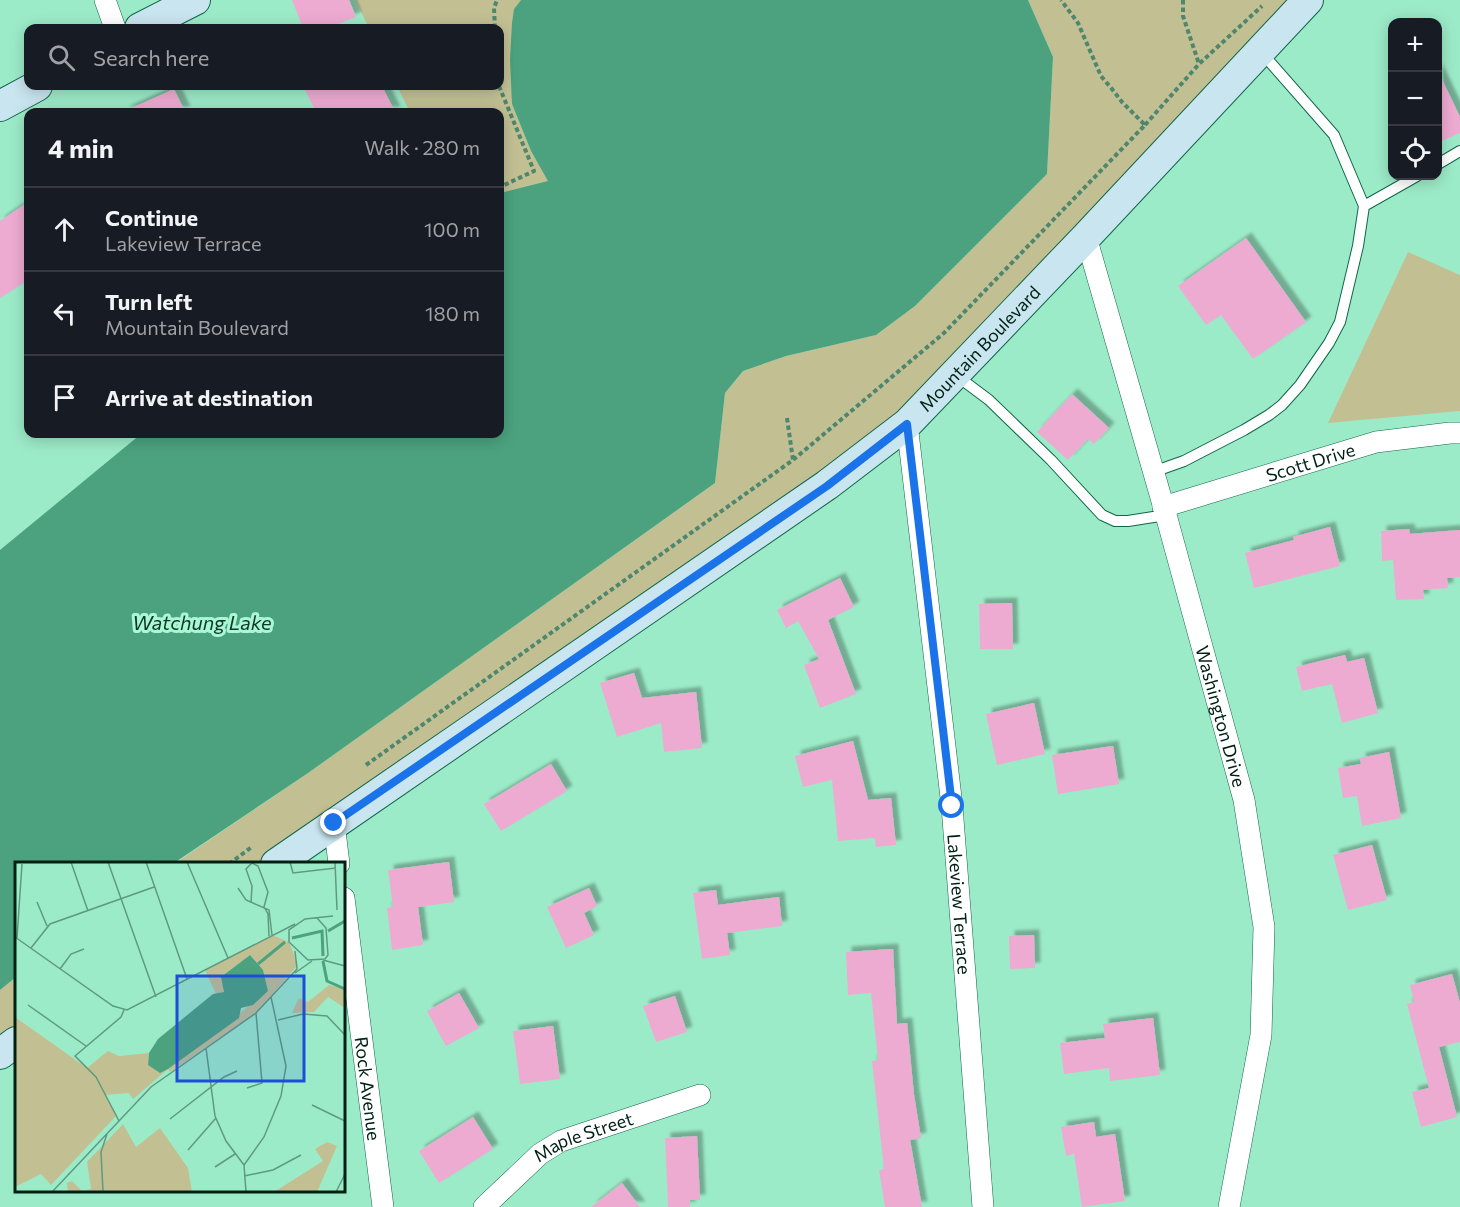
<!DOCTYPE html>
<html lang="en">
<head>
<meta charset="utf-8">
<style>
  :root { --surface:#171b24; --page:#20242c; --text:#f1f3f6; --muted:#9ea1a6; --line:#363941 }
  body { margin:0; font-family:Commissioner,sans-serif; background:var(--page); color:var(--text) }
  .controls { position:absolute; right:18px; top:18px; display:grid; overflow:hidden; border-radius:12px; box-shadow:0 3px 15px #0003 }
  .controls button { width:54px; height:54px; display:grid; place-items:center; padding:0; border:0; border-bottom:2px solid var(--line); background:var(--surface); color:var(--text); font:30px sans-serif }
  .stop { position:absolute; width:18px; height:18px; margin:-14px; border:4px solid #1a73e8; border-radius:50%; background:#fff }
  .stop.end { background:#1a73e8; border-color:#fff; box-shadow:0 2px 6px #0008 }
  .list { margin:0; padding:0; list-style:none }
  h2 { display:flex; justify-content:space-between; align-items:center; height:78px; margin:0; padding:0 24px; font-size:26px }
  h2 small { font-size:20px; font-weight:400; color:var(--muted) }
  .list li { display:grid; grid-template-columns:39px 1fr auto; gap:18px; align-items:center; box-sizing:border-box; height:84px; padding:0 24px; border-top:2px solid var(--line) }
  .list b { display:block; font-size:22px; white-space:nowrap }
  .list p { margin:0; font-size:20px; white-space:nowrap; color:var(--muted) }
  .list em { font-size:20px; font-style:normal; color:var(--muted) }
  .icon { flex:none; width:33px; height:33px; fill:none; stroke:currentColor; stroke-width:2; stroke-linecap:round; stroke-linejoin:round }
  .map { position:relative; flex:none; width:1460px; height:1207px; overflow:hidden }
  .search { position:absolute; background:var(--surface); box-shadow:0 3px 15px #0003; left:24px; top:24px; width:480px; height:66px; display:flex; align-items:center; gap:15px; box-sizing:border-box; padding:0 21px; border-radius:12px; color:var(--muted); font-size:22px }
  .panel { position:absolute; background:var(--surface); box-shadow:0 3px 15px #0003; left:24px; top:108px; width:480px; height:330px; border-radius:12px }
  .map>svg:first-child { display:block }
  .green { fill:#c2c093 }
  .water { fill:#4ca27f }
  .building { fill:#eeabd1; filter:url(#shadow) }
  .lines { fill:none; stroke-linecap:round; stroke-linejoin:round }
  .lane-casing { stroke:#0f674a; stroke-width:12 }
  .street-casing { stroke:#0f674a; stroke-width:22 }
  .secondary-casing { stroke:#0f674a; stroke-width:32 }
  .path { stroke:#4e866e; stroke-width:4; stroke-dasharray:4.5 3; stroke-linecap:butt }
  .lane { stroke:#fff; stroke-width:10 }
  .street { stroke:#fff; stroke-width:21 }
  .secondary { stroke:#c9e5ef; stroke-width:30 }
  .route { stroke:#1a73e8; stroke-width:8 }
  .labels { text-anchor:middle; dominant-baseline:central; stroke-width:6; stroke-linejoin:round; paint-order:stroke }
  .street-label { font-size:18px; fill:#002014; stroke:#a9f8d5 }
  .water-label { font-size:20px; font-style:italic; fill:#103728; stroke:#a9f8d5 }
  .inset-river { fill:none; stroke:#4ca27f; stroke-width:3 }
  .inset-road { fill:none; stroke:#5e9a80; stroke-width:1.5 }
  .view { fill:#1d4ed8; fill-opacity:0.15; stroke:#1d4ed8; stroke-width:3 }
  .inset-edge { fill:none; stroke:#002014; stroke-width:3 }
</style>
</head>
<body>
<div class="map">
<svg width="1460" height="1207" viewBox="0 0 1460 1207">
  <defs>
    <filter id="shadow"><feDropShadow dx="5.5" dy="-5.5" stdDeviation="1.5" flood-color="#0004"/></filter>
  </defs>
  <rect width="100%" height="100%" fill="#9cebc8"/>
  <path class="green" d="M355,0h166l-7,9 -2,95 19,47 18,30 -49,12v-81h-90l-13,-26h103v-58h-131z
    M1028,0h280l-401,424 -631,439 -102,1 134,-91 407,-290 10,-90 18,-22 43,-15 90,-21 39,-29 132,-132 6,-117z
    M1408,252l52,23v136l-132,12z
    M16,977v65l-16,12v-64z"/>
  <path class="water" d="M521,0h507l25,57 -6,117 -132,132 -39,29 -90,21 -43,15 -18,22 -10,90 -407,290 -134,90 -158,1v113l-16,13v-440l141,-116h359v-241l48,-12 -17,-30 -19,-47 -2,-44 2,-37 2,-14z"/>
  <path class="building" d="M292,0h57l7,17 -28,11h-25z
    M1437,69l23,48v16l-23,10z
    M303,86h79l13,26h-79z
    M174,89l11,23h-62z
    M28,202v78l-28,18v-77z
    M1246,238l60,84 -53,37 -32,-44 -15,10 -28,-39z
    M1072,394l37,34 -15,16 -6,-5 -20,21 -31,-28z
    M1330,527l10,39 -86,22 -9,-35 49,-13 -1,-3z
    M1409,529l1,5 50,-4v47l-13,1 1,10 -25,2 1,9 -28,1 -3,-40 -11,1 -1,-30z
    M840,578l14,29 -26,13 28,74 -36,14 -16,-43 15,-6 -21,-38 -12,7 -9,-18z
    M1012,603l1,46h-33l-1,-45z
    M1345,655l2,7 17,-4 14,55 -36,10 -10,-39 -30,7 -6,-24z
    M634,673l8,25 54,-6 6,56 -38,4 -3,-29 -44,14 -17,-54z
    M1034,703l11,51 -48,11 -11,-51z
    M853,741l15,59 23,-2 5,47 -20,2 -1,-9 -37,3 -6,-61 -29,7 -8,-31z
    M1113,746l6,38 -61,10 -6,-39z
    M1389,752l12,66 -39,8 -5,-30 -14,2 -5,-30 23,-4 -1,-6z
    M551,764l16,27 -66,40 -17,-27z
    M1372,845l15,55 -39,10 -15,-55z
    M449,862l5,40 -36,5 5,38 -31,5 -5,-42 6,-1 -5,-37z
    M589,888l8,18 -13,7 10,22 -28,13 -19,-41z
    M716,890l2,15 61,-8 3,29 -55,7 3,22 -28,4 -9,-66z
    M1034,935l1,33 -25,1 -1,-33z
    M893,949l4,75 10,-1 7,72 7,43 -11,2 12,67h-37l-6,-37 5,-1 -12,-108 6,-1 -7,-67 -23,2 -2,-43z
    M1452,974l8,29v39l-21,5 18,70 -36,10 -9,-35 17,-4 -22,-84 7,-2 -4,-17z
    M459,993l20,35 -33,18 -19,-35z
    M675,996l12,36 -31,10 -13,-36z
    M1153,1018l7,57 -50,6 -1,-13 -45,6 -4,-31 45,-5 -2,-14z
    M553,1026l7,53 -40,5 -7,-53z
    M473,1117l20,32 -54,34 -20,-32z
    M1094,1122l2,15 19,-3 10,67 -43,6 -8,-53 -8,2 -5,-29z
    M697,1136l3,64h-10v7h-22l-3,-69z
    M622,1183l18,24h-49z"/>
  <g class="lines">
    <g class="lane-casing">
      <path id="lane" d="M1262,53l72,82 30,71 53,-30
        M1438,164l22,-13
        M957,376l32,24 62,60 51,55 13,6h13l38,-6
        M1153,472l31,-11 60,-31 25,-15 13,-10 18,-20 29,-42 11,-21 18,-76 6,-40"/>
    </g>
    <g class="street-casing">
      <g id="street">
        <path d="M105,0l10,28"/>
        <path id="s1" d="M1086,237l80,278 78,285 20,127 -3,108 -32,172"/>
        <path id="s2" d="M907,424l45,382 31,401"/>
        <path id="s3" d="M1163,507l213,-65 74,-9h10"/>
        <path d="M334,823l5,41"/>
        <path id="s4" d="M344,898l39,309"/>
        <path id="s5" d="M484,1207l56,-53 21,-13 139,-46"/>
      </g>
    </g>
    <g class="secondary-casing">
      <g id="secondary">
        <path d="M140,28l55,-28"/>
        <path d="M0,106l37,-20"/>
        <path id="s6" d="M276,864l551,-379 80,-61 179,-187 222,-237"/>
        <path d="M0,1054l16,-12"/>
      </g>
    </g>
    <path class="path" d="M1183,0v16l16,48
      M495,28l-1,-20 3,-8
      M499,86l35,85 -34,16
      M1145,125l54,-61 63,-58
      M787,418l6,42
      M366,765l427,-305 151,-127 201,-208 -23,-23 -10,-13 -11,-13 -23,-53 -17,-23
      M229,864l24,-18"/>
    <use href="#lane" class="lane"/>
    <use href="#street" class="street"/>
    <use href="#secondary" class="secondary"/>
  </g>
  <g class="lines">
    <path class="route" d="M334,823l493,-337 80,-62 45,382"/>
  </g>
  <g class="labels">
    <g class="street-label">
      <text stroke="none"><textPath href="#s6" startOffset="874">Mountain Boulevard</textPath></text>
      <text stroke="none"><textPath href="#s3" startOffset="154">Scott Drive</textPath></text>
      <text stroke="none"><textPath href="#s1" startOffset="498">Washington Drive</textPath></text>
      <text stroke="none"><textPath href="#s2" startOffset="483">Lakeview Terrace</textPath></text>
      <text stroke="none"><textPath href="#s4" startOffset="192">Rock Avenue</textPath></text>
      <text stroke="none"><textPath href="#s5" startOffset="124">Maple Street</textPath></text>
    </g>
    <g class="water-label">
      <text x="202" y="622">Watchung Lake</text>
    </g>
  </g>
  <g transform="translate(15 862)">
    <rect width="330" height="330" fill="#9cebc8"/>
    <path d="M257,73l17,7 9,23 -42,48 -86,59 -2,-3 -35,30 -4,-6 -24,2 12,20 -66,70 -10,-11 -26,13v-170l72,51 21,-17 11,5 30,-3 -1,12 20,4 100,-78 -5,-21 -13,-15 -28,21 2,16 -8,2 -11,-24zM314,123l16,4v19l-17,-11 -14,15 -22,1 7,-15 9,4zM108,262l13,23 24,-19 28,40 4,24h-124l-1,-9 5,-2 10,10 9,-2 -4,-27zM312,280l10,4 -20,46h-43l49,-31 -8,-12z" fill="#c2c093"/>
    <path d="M235,93l13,15 5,21 -15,14 -12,3 -2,10 -71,51 -8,4 -12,-8 1,-12 9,-14 55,-45 11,-2 -3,-15z" fill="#4ca27f"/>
    <path class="inset-river" d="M313,69l17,-10M277,76l30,-7 1,25M308,99l4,20 18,8M243,102l27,-22"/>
    <path class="inset-road" d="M56,0l17,49M93,0l48,135M131,0l41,117M172,0l41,96M275,0l3,11 43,-5M320,0l2,48M223,26l8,12 23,10 3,25M22,40l10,24M236,41l1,-17 -6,-17 6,-6 6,3 10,26 -4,15M249,45l4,7 1,22M302,56l9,10 2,27 -3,4 -17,1 -19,-18v-12l16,-11 28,-3M0,75l98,69 14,4 168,-86M2,76l5,-74M16,86l19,-24 104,-37M308,98l22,6M45,107l11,-15 13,-5M280,111l17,-12M13,143l58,41M263,158l25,-6 24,2 18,19M191,186l9,68 11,25 18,24M232,226l15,-5 -6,-70M297,243l33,16M155,257l54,-42 13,-6M104,259l-23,-44 -21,-21 46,-39 3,-7M173,288l28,-32M200,305l20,-13M229,314l29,-6 28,-15M37,330l99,-105 105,-74 41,-44 -2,-18M88,330l-2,-40 6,-18M231,330l-2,-27 20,-28 17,-41 5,-30 -15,-69M321,330l9,-18"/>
    <path class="view" d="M162,114h127v105h-127z"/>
    <rect width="330" height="330" class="inset-edge"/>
  </g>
</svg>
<div class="controls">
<button>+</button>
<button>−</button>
<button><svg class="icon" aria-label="locate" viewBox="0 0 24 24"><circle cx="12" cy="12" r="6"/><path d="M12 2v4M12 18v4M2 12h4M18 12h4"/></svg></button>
</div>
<div class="stop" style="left:952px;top:806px"></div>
<div class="stop end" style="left:334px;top:823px"></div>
<div class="search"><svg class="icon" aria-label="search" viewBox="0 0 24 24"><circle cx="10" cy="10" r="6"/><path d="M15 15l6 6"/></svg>Search here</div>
<section class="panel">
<h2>4 min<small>Walk · 280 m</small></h2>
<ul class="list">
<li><svg class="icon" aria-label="ahead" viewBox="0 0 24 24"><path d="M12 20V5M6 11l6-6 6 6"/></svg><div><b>Continue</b><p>Lakeview Terrace</p></div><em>100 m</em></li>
<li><svg class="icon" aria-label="left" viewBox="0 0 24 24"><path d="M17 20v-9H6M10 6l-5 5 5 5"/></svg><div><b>Turn left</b><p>Mountain Boulevard</p></div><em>180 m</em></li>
<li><svg class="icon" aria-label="arrive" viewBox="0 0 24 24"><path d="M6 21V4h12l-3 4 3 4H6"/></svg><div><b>Arrive at destination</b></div></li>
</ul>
</section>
</div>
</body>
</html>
